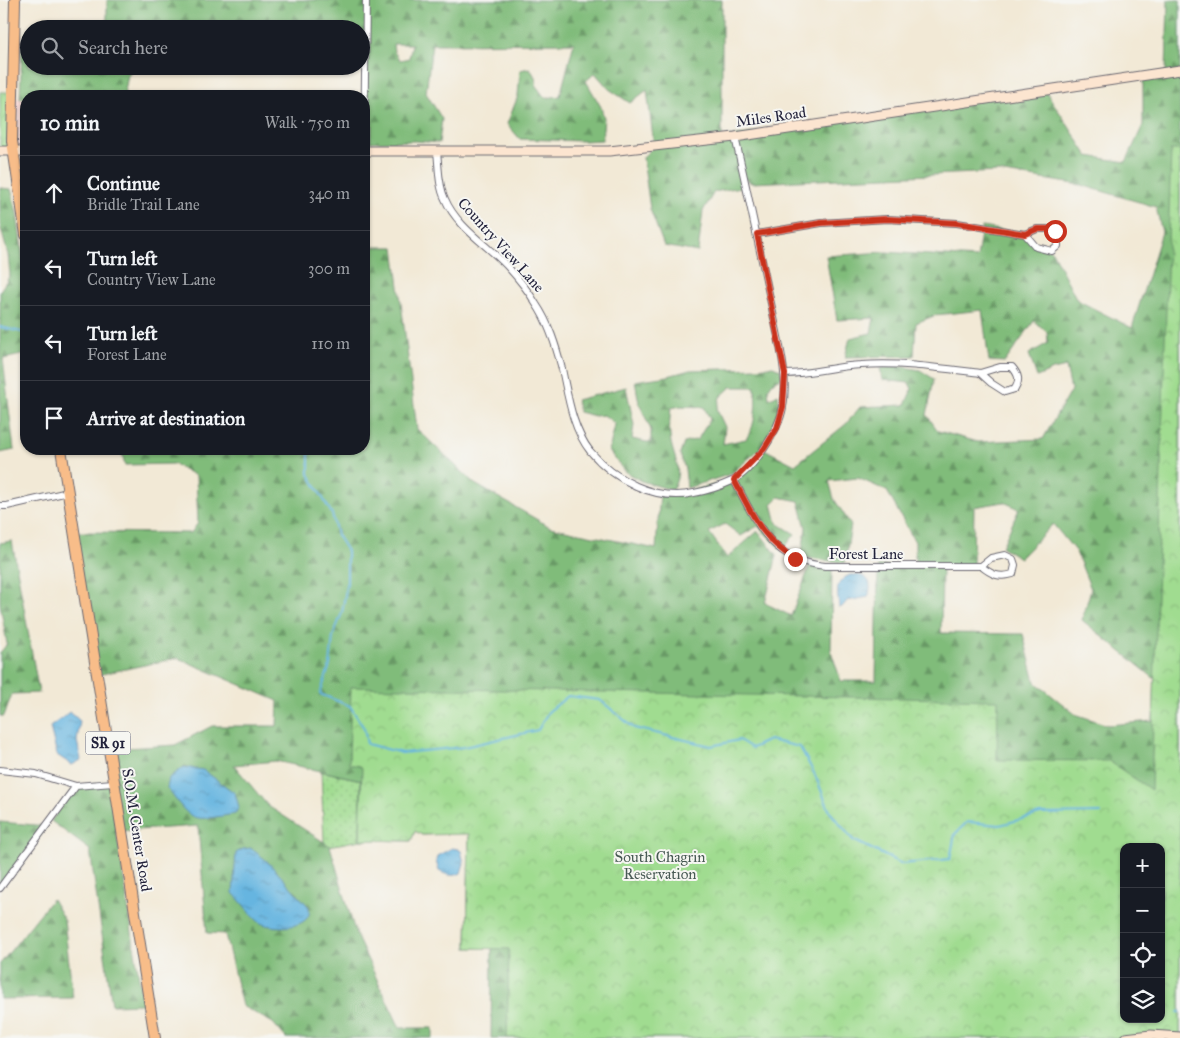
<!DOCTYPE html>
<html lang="en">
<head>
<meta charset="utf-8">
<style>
  :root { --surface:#171b24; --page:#242831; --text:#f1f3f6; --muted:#9ea1a6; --line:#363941 }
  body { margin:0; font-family:"IM FELL Great Primer",serif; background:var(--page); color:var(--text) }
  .controls { position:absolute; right:15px; bottom:15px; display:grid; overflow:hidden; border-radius:10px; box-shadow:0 1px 4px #0004 }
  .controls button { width:45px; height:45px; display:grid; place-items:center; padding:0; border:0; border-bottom:1px solid var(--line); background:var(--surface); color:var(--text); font:25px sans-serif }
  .stop { position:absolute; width:15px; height:15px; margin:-11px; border:4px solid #c8321e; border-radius:50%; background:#fff }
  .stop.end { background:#c8321e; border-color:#fff; box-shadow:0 1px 5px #0008 }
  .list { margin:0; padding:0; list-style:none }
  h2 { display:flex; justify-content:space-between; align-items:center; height:65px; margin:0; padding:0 20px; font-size:21px }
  h2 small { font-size:16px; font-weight:400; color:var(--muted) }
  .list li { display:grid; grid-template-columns:32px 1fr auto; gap:15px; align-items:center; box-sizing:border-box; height:75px; padding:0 20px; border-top:1px solid var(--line) }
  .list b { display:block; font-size:19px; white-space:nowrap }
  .list p { margin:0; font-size:16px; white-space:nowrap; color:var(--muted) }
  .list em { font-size:16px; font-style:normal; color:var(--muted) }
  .icon { flex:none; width:28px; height:28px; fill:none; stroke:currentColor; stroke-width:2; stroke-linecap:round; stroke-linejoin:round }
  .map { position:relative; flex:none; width:1180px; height:1038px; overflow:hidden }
  .search { position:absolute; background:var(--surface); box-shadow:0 1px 4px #0004; left:20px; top:20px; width:350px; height:55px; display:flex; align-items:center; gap:12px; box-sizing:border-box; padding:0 18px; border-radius:28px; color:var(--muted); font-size:19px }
  .panel { position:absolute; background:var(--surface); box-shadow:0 1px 4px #0004; left:20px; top:90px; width:350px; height:365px; border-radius:20px }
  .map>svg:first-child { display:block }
  .built { fill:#f7d0cc }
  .grass { fill:url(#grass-dots); stroke:#617f66 }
  .forest { fill:url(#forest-firs); stroke:#516f5a; fill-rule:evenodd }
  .park { fill:url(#park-crowns); stroke:#617f66; fill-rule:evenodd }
  .water { fill:url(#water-ripples); stroke:#446c8e }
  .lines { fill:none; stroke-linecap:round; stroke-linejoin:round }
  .stream { stroke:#66b5e0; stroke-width:2 }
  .street-casing { stroke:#6b6871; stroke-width:8 }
  .secondary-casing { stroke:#6b6871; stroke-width:11 }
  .primary-casing { stroke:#6b6871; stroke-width:12 }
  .street { stroke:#fff; stroke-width:6 }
  .secondary { stroke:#fce5d0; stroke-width:9 }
  .primary { stroke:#f8bd89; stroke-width:10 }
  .route { stroke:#c8321e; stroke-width:6 }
  .labels { text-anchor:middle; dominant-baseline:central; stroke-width:4; stroke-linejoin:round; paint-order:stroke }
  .shield { fill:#f6f6f2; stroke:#626272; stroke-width:1 }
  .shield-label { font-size:14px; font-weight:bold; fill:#22223b }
  .street-label { font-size:15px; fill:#22223b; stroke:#f6f6f2 }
  .park-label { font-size:15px; fill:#485a54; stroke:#f6f6f2 }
</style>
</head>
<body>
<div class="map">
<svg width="1180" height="1038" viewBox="0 0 1180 1038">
  <defs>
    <pattern id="grass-dots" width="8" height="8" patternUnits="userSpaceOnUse" patternTransform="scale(1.25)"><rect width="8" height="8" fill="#a0dc90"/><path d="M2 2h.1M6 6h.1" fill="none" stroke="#8abc7d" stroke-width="1.8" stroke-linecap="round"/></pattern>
    <pattern id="forest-firs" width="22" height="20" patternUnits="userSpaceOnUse" patternTransform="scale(1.25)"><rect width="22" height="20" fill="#80bc7a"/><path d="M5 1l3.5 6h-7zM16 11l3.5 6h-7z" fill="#689865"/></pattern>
    <pattern id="park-crowns" width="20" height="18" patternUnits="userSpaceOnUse" patternTransform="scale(1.25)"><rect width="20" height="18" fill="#a0dc90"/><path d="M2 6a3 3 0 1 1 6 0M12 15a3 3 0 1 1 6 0" fill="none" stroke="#8abc7d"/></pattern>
    <pattern id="water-ripples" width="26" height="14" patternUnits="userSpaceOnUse" patternTransform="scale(1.25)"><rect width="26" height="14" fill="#66b5e0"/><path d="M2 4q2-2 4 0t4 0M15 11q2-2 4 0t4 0" fill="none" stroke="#5493b7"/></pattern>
  </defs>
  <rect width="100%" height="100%" fill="#f6f6f2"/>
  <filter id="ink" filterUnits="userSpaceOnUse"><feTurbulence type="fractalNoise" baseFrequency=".02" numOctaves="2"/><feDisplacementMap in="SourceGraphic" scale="10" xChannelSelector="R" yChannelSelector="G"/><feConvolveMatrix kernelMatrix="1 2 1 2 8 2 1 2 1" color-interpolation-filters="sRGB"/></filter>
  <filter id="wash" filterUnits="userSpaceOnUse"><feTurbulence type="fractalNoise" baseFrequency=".0096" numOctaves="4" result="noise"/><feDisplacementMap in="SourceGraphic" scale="20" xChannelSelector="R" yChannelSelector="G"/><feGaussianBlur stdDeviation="1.12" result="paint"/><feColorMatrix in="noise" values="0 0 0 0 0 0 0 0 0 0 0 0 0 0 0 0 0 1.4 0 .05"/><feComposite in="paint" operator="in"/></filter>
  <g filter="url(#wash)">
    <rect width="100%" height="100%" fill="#f2e9d6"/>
    <path class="built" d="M26,98v53h-13l-1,-52z"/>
    <path class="grass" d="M321,771l40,9 -1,60 -30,6 -6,-4z"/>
    <path class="forest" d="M107,0h615v138l323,-48 43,66 38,6 17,-37v-49l23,-4 2,-72h12v1038h-689l1,-90h-25l2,-115 -47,2 -7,-4 -4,10 -51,-1 1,-60 -85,-19 -42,4 34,41 62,40 26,89 44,93h33v10h-147l-13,-15 -31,-17 -17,-72 -18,-1 -9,-107 -77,5 -12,-82 66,-4 37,-19h65l1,-25 -100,-43 -81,17 -23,-143 117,1 7,-10 -2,-47 -22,-12 -49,1 -4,-16h243v-202h30l23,182 58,55 75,43 106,22 4,-56 13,2 61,-15 30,-31 31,16 51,-41 14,-17 45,-2 7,-16 -3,-6 -26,-3 -3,-12 19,-2 21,4 14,9 -7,36 11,16 40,11 65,-3 28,-49 -5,-23 -13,3 -16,7 -8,-23 19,-11 -1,-11 -13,-11 -29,41 -16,-1 -7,-51 -46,5 -20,8 -2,33 -69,1 5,-19 21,-5 3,-15 -37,2 -11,-64 59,-4 92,6 5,-31 43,7 5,7 22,10 25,49 55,28 30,-96 -6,-25 -75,-22 -83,-13 -247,11 -6,-5 1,8 -32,6 -11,19 -5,41 -34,-6 -14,-37 -7,-52 11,-11 -7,-56 -17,13 -21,-14 -14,-16 -9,8 15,26 3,11 -2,22 -19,1 -63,-2 -13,-15 11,-28 2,-26 10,-2 5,9 2,10 8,11 15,-2 14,-53 -142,1 -6,49 16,26 -3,24 -24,-2 -51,1 1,-104h-4v-9h-254zM393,44h19l-3,14 -9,2 -6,-8zM858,478l29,13 28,51v24h-37l-2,115h-35l-10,-30 1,-85 -22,-1 -19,51 -26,-13 12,-48 -19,-24 -31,27 -18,-26 16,-8 16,12 17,-10 24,25 13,-17 -18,-11 -5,-19 7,-7 20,4 7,27 -5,29 44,6 6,-38 -17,-26 -5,-18zM1004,502l15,7 -17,38 18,11 33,-34 23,28 15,37 -9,31 73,59 -2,42 -45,4 -33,-11 -40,-32 -12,-48 -82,-1 1,-67h31l1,-59zM1124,847h37v172h-37z
      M22,47l7,3v16h105l-6,9 -4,21h-98v2l-6,1z
      M0,188l11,1 6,24 8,61 1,80 -23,5 11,91 -14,3v-162l10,-16 -2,-20 -8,-30z
      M773,366l7,3 2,8 -10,6 -4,6 1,10 9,-5 2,15 -16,36 -33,29 -44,14 -2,-19 -5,-15 4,-11 14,-4 12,-20 -6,-12 -23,-1 -10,2c-1,9 -2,18 -1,28 2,21 15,33 2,54l-31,-9 -17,-10 -15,-20 6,-27 -11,-9 -9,1 -16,-4 -3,-12 50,-13 8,38 -2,14 19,4v-13l-12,-27 -4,-22 33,-5 22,-6 67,-2zM731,387h24c1,19 2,36 -9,52l-23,5 2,-17 -8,-17 3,-13z
      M12,541l27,152 -27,1 -8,22h-4v-63l7,-9 -7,-41v-60z
      M109,783l34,221 -31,1 -22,-155 -39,-29 25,-35z
      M0,822l47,4 -47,58z
      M52,899l12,21 9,78 -73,1v-35z"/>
    <path class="park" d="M0,92h12l1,59h-13z
      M1171,150h9v888h-673l2,-89 -42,-1 2,-114 -47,1 -7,-4 -4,10 -51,-1 2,-72 -3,-2 -10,-2 2,-77 647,13 -1,60 112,1 42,29zM1124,847h37v172h-37z"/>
    <path class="water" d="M850,575c16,-1 24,5 18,22l-21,4 -5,6 -3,1c-1,-15 -6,-26 11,-33z
      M70,712l10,9 -3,20 4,19 -9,5 -15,-10 -7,-28z
      M184,767l19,3 32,23 4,14 -4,7c-45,7 -41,10 -68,-26l2,-10z
      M251,848l16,13 42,46c0,4 1,8 -2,11 -8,11 -37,11 -48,4 -5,-4 -20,-23 -26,-29l3,-40 7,-4z
      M452,848l6,1 3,2 3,12 -3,10c-7,4 -15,2 -22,-2l-3,-10 1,-5z"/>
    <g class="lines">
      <path class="stream" d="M0,327l26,6
        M307,449l2,3v22l23,40 5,21 10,16v32l-5,30 -9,23 -3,29 -10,29 30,12 14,22 3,16 35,9 62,-6 74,-17 10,-18 20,-16 32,4 34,28 77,18 28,-6 13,8 17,-8 31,7 15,28 15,37 23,28 49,24 48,-5 5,-25 12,-12 33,3 40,-11 61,-1
        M1178,1012h2"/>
    </g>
  </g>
  <g filter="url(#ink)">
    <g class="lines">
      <g class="street-casing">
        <path id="street" d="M364,151l2,-151
          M437,152c2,15 1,33 8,47 12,28 41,45 62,67 11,12 21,24 29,38 13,19 20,42 26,65 6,27 10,59 28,82 24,29 66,51 104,42 12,-2 27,-7 38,-12 21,-10 47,-51 51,-74 6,-33 -5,-67 -11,-99 -12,-57 -24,-114 -37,-171
          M1037,229h11l7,2 3,5v10l-6,5 -16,-4 -11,-13z
          M757,234l64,-11 66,-4 70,4 68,11
          M1000,367h12c7,8 8,13 3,22l-10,3 -14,-9 -11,-10z
          M785,374c26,0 51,-8 76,-9 40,-3 79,3 119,8
          M734,480c23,43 37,81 91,86h156
          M0,506h7l61,-14
          M1005,555l8,4 2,6 -2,9c-14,4 -21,1 -32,-8l10,-8z
          M0,770l36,4 40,12
          M0,888l76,-102 37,-3"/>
      </g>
      <g class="secondary-casing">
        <path id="secondary" d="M0,151h26
          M364,151h245l126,-14 445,-67
          M1125,1038l26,-3 29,2"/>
      </g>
      <g class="primary-casing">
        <path id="primary" d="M15,0l-3,141 14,94
          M61,449l94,589"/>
      </g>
      <use href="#street" class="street"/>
      <use href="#secondary" class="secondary"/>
      <use href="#primary" class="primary"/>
    </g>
  </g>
  <g class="lines" filter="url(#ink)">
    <path class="route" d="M795,559c-34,-20 -43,-46 -61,-79l30,-31 13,-21 6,-21 2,-33 -28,-140 64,-11 66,-4 70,4 68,11 12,-5h11l7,2"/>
  </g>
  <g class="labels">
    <rect class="shield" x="85.5" y="731.5" width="45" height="23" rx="4"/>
    <g class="shield-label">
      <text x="108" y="743">SR 91</text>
    </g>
    <g class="street-label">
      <text transform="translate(771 117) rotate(-8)">Miles Road</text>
      <text transform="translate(501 245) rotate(48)">Country View Lane</text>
      <text x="866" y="554">Forest Lane</text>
      <text transform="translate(137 830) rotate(81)">S.O.M. Center Road</text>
    </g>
    <g class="park-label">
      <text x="660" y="857">South Chagrin<tspan x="660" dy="17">Reservation</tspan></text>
    </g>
  </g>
</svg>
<div class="controls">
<button>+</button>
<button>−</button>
<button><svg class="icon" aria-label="locate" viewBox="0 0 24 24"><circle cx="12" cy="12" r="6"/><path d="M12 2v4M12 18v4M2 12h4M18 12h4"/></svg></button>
<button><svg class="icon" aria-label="layers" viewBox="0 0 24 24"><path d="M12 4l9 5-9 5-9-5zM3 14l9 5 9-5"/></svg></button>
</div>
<div class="stop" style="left:1055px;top:231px"></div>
<div class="stop end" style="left:795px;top:559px"></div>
<div class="search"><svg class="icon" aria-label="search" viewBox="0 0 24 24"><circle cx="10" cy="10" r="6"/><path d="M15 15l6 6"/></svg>Search here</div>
<section class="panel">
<h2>10 min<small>Walk · 750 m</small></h2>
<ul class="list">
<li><svg class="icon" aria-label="ahead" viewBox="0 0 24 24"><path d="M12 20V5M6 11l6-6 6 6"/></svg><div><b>Continue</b><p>Bridle Trail Lane</p></div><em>340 m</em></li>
<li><svg class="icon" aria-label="left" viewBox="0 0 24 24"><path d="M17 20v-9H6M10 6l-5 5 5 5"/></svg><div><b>Turn left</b><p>Country View Lane</p></div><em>300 m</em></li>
<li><svg class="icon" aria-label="left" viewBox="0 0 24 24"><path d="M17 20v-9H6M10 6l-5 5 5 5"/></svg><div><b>Turn left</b><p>Forest Lane</p></div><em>110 m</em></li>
<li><svg class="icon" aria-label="arrive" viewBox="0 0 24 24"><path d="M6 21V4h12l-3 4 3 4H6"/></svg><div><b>Arrive at destination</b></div></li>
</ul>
</section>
</div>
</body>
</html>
